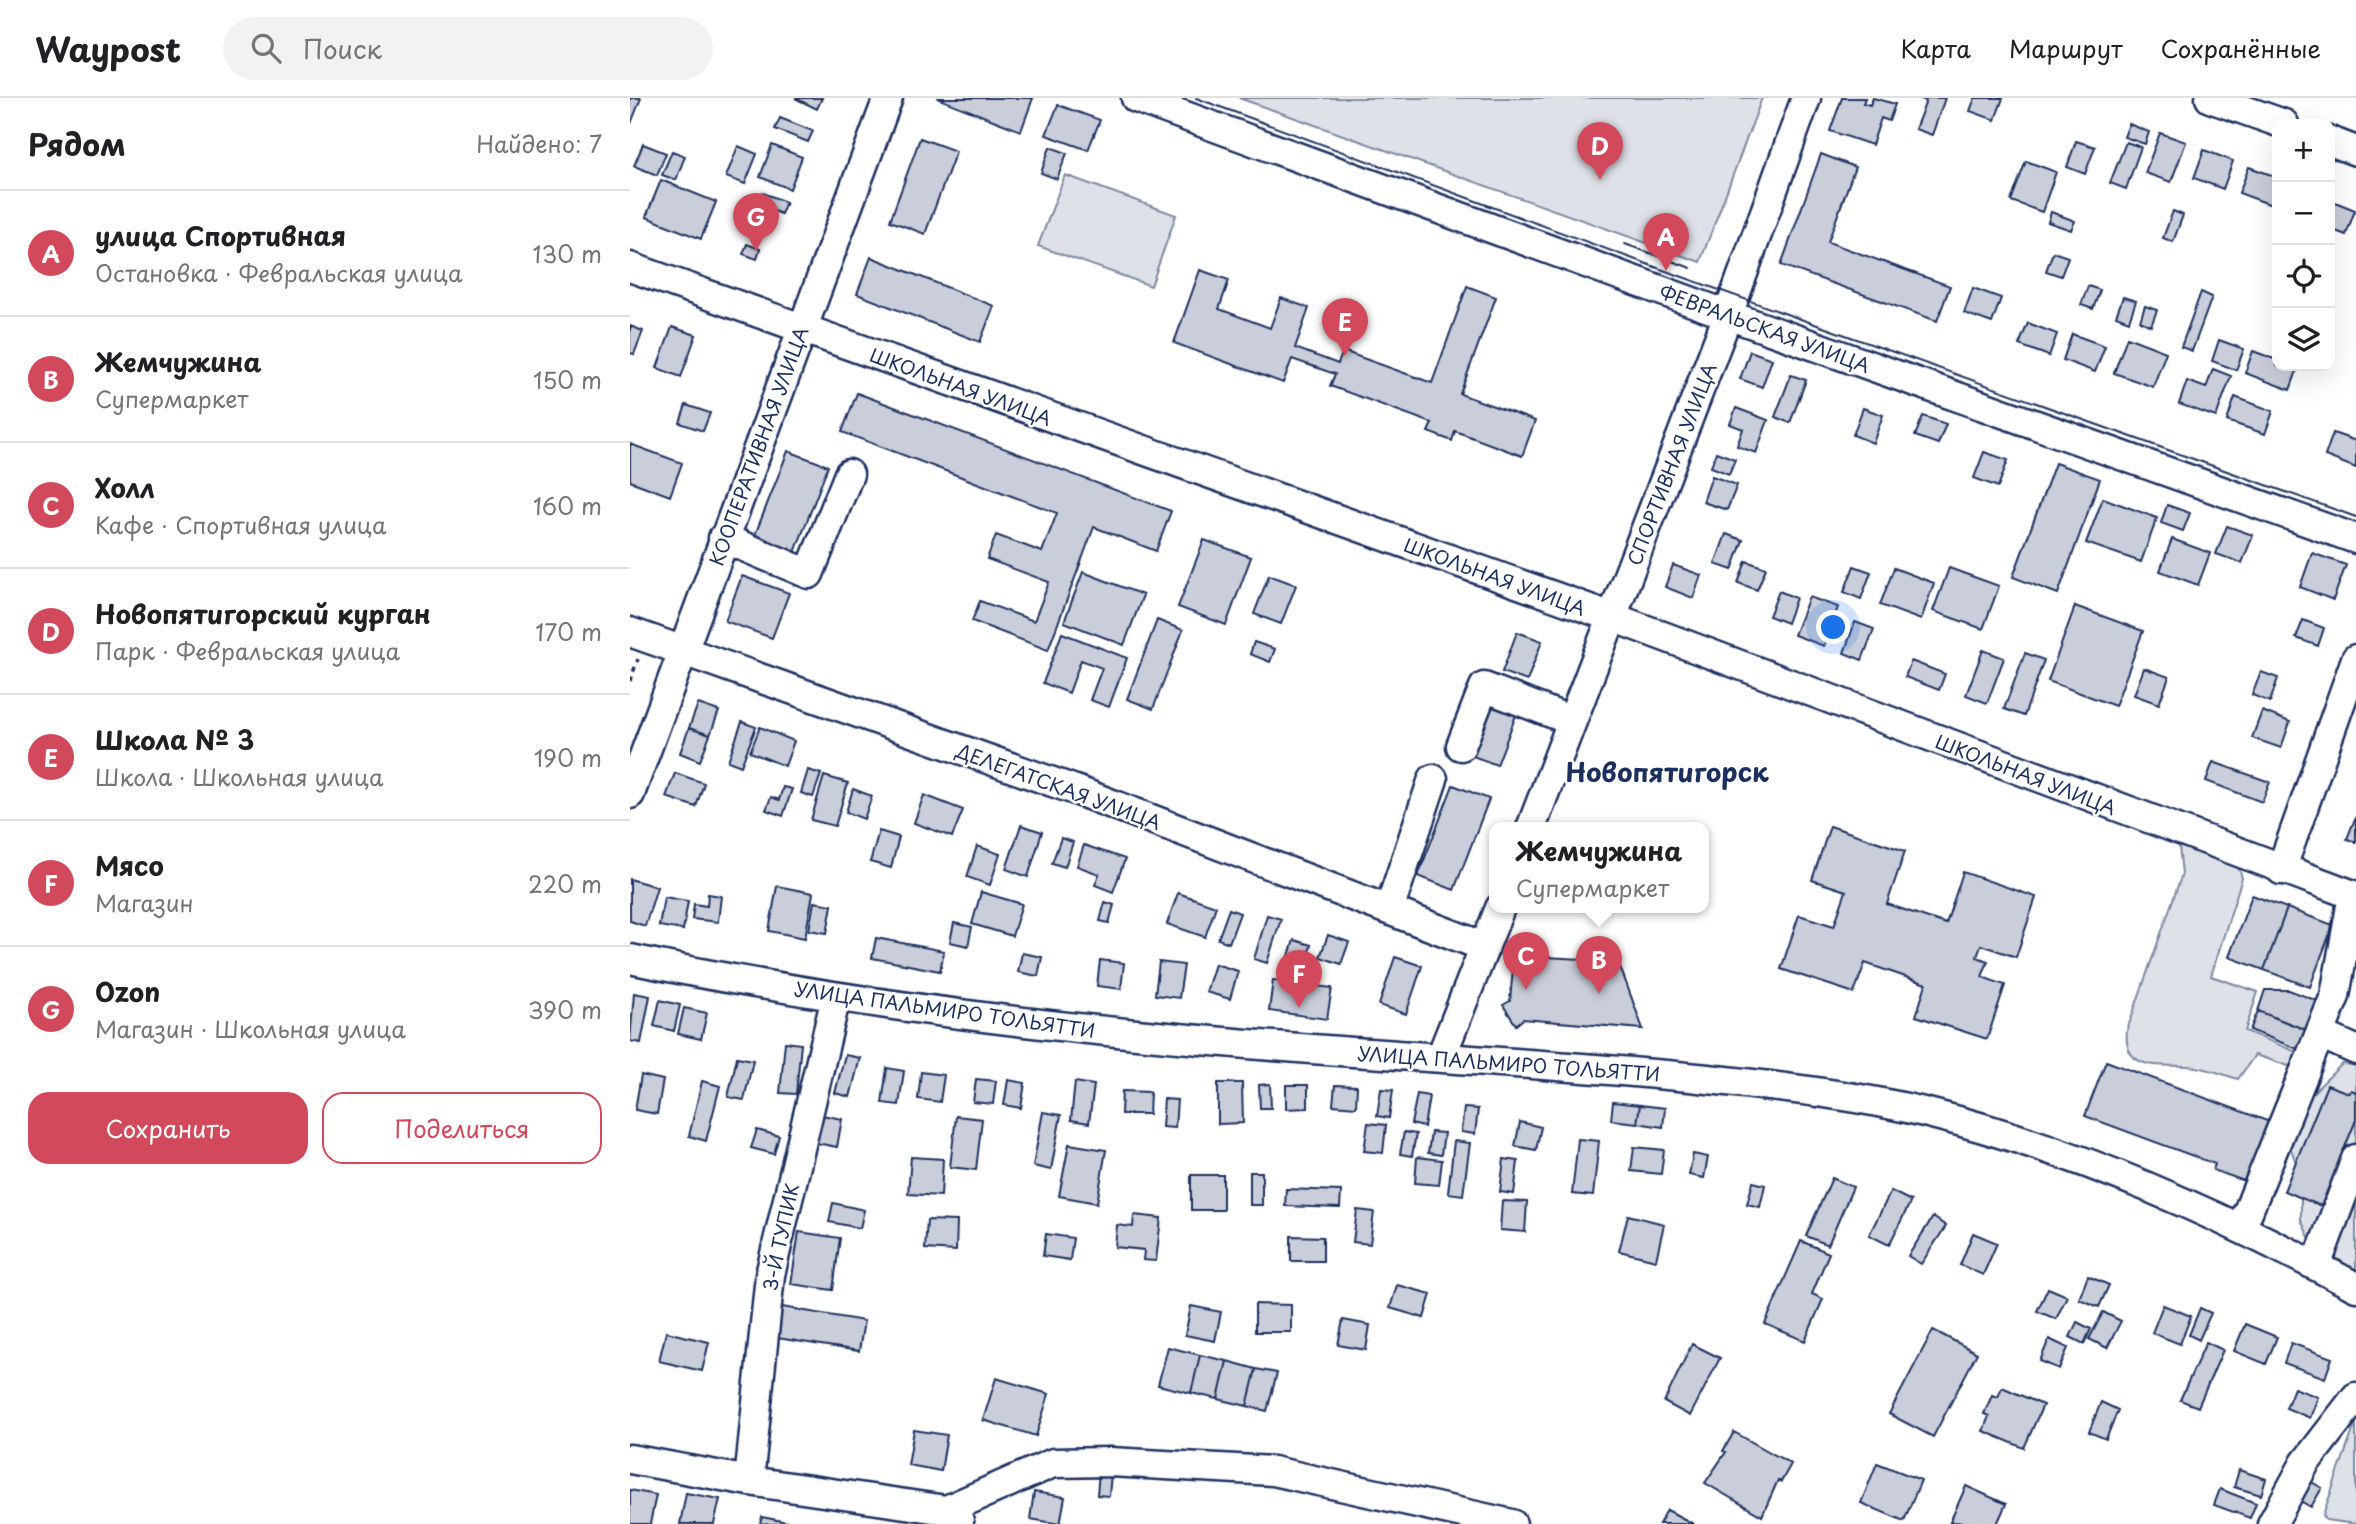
<!DOCTYPE html>
<html lang="ru">
<head>
<meta charset="utf-8">
<style>
  :root { --surface:#fff; --page:#f2f2f2; --text:#202124; --muted:#757577; --line:#e0e0e0; --accent:#d1495b }
  body { margin:0; font-family:"Playpen Sans",sans-serif; background:var(--page); color:var(--text) }
  .controls { position:absolute; right:21px; top:21px; display:grid; overflow:hidden; border-radius:14px; box-shadow:0 7px 28px #0002 }
  .controls button { width:63px; height:63px; display:grid; place-items:center; padding:0; border:0; border-bottom:2px solid var(--line); background:var(--surface); color:var(--text); font:35px sans-serif }
  .you { position:absolute; left:1204px; top:530px; width:24px; height:24px; margin:-18px; border:5px solid #fff; border-radius:50%; background:#1a73e8; box-shadow:0 0 0 10px #1a73e833 }
  .badge { display:grid; place-items:center; width:46px; height:46px; border-radius:50%; background:var(--accent); color:#fff; font-size:23px; font-weight:700 }
  .pin { position:absolute; translate:-50% -58px; filter:drop-shadow(0 2px 4px #0008) }
  .pin::after { content:''; position:absolute; top:37px; width:24px; height:21px; background:inherit; clip-path:polygon(0 0,100% 0,50% 100%) }
  .popup { position:absolute; left:859px; top:724px; width:220px; height:91px; box-sizing:border-box; display:grid; place-content:center; border-radius:14px; background:var(--surface); filter:drop-shadow(0 2px 5px #0005); font-size:23px; white-space:nowrap; color:var(--muted) }
  .popup b { font-size:26px; color:var(--text) }
  .popup::after { content:''; position:absolute; left:50%; top:100%; margin-left:-14px; border:14px solid transparent; border-top-color:var(--surface) }
  .list { margin:0; padding:0; list-style:none }
  h2 { display:flex; justify-content:space-between; align-items:center; height:91px; margin:0; padding:0 28px; font-size:30px }
  h2 small { font-size:23px; font-weight:400; color:var(--muted) }
  .list li { display:grid; grid-template-columns:46px 1fr auto; gap:21px; align-items:center; box-sizing:border-box; height:126px; padding:0 28px; border-top:2px solid var(--line) }
  .list b { display:block; font-size:26px; white-space:nowrap }
  .list p { margin:0; font-size:23px; white-space:nowrap; color:var(--muted) }
  .list em { font-size:23px; font-style:normal; color:var(--muted) }
  .actions { display:flex; gap:14px; padding:21px 28px }
  .actions a { flex:1; padding:16px 0; border:2px solid var(--accent); border-radius:21px; text-align:center; font-size:24px; color:var(--accent) }
  .actions .main { background:var(--accent); color:#fff }
  .icon { flex:none; width:38px; height:38px; fill:none; stroke:currentColor; stroke-width:2; stroke-linecap:round; stroke-linejoin:round }
  .map { position:relative; flex:none; width:1726px; height:1426px; overflow:hidden }
  header { display:flex; align-items:center; gap:42px; box-sizing:border-box; height:98px; padding:0 35px; background:var(--surface); border-bottom:2px solid var(--line) }
  header strong { font-size:33px }
  nav { display:flex; gap:38px; margin-inline-start:auto; font-size:24px }
  .search { width:490px; height:63px; background:var(--page); display:flex; align-items:center; gap:18px; box-sizing:border-box; padding:0 24px; border-radius:38px; color:var(--muted); font-size:26px }
  main { display:flex }
  aside { flex:1; background:var(--surface) }
  .map>svg:first-child { display:block }
  .green { fill:#dee1e7; stroke:#7c88a2; stroke-width:2 }
  .building { fill:#caceda; stroke:#1b2f5e; stroke-width:2 }
  .lines { fill:none; stroke-linecap:round; stroke-linejoin:round }
  .minor-casing { stroke:#1b2f5e; stroke-width:33 }
  .path { stroke:#1b2f5e; stroke-width:3.5; stroke-dasharray:5 5; stroke-linecap:butt }
  .minor { stroke:#fff; stroke-width:28 }
  .tram { stroke:#1b2f5e; stroke-width:2 }
  .labels { text-anchor:middle; dominant-baseline:central; stroke-width:5; stroke-linejoin:round; paint-order:stroke }
  .street-label { font-size:19px; fill:#1b2f5e; stroke:#fff }
  .district-label { font-size:26px; font-weight:bold; fill:#1b2f5e; stroke:#fff }
</style>
</head>
<body>
<header>
<strong>Waypost</strong>
<div class="search"><svg class="icon" aria-label="search" viewBox="0 0 24 24"><circle cx="10" cy="10" r="6"/><path d="M15 15l6 6"/></svg>Поиск</div>
<nav><a>Карта</a><a>Маршрут</a><a>Сохранённые</a></nav>
</header>
<main>
<aside>
<h2>Рядом<small>Найдено: 7</small></h2>
<ul class="list">
<li><span class="badge">A</span><div><b>улица Спортивная</b><p>Остановка · Февральская улица</p></div><em>130 m</em></li>
<li><span class="badge">B</span><div><b>Жемчужина</b><p>Супермаркет</p></div><em>150 m</em></li>
<li><span class="badge">C</span><div><b>Холл</b><p>Кафе · Спортивная улица</p></div><em>160 m</em></li>
<li><span class="badge">D</span><div><b>Новопятигорский курган</b><p>Парк · Февральская улица</p></div><em>170 m</em></li>
<li><span class="badge">E</span><div><b>Школа № 3</b><p>Школа · Школьная улица</p></div><em>190 m</em></li>
<li><span class="badge">F</span><div><b>Мясо</b><p>Магазин</p></div><em>220 m</em></li>
<li><span class="badge">G</span><div><b>Ozon</b><p>Магазин · Школьная улица</p></div><em>390 m</em></li>
</ul>
<div class="actions"><a class="main">Сохранить</a><a>Поделиться</a></div>
</aside>
<div class="map">
<svg width="1726" height="1426" viewBox="0 0 1726 1426">
  <rect width="100%" height="100%" fill="#fff"/>
  <filter id="ink" filterUnits="userSpaceOnUse"><feTurbulence type="fractalNoise" baseFrequency=".0143" numOctaves="2"/><feDisplacementMap in="SourceGraphic" scale="14" xChannelSelector="R" yChannelSelector="G"/><feConvolveMatrix kernelMatrix="1 2 1 2 8 2 1 2 1" color-interpolation-filters="sRGB"/></filter>
  <g filter="url(#ink)">
    <path class="green" d="M609,0h523l-62,164z
      M435,77l111,40 -25,71 -113,-40z
      M1555,742c20,8 53,13 57,38l-31,98 47,16 -13,39 59,24 -6,14 -43,-14 -17,24c-14,-4 -28,-10 -42,-12 -27,-5 -74,10 -69,-37l55,-156 -3,-28z
      M1712,966l14,1v207l-46,-33 -9,-19v-43l-11,-31 -1,-22 6,-14z
      M1726,1324v102l-30,-4 -3,-5z"/>
    <path class="building" d="M0,0h11l-11,28z
      M165,0h27l-5,11z
      M307,0h96l-12,33z
      M1212,0h23l-2,5 7,2 3,-7 22,6 -6,17 -8,-3 -9,27 -42,-14z
      M1289,0h26l-13,37 -17,-6 11,-28z
      M1345,0h28l-8,22 -25,-9z
      M428,7l42,15 -12,30 -42,-15z
      M150,20l33,13 -5,11 -33,-13z
      M1499,26l20,8 -4,12 -21,-7z
      M1530,35l26,9 -15,40 -26,-9z
      M290,40l36,13 -31,83 -35,-13z
      M1446,43l19,6 -10,27 -18,-7z
      M1496,44l15,5 -15,42 -16,-6z
      M13,46l23,9 -9,22 -23,-9z
      M142,47l30,12 -12,32 -30,-12z
      M108,48l19,8 -12,30 -19,-7z
      M420,49l17,6 -10,26 -16,-6z
      M1574,52l29,11 -10,28 -29,-11z
      M42,53l13,5 -9,24 -14,-5z
      M1191,56l34,13 -27,75 122,44 -13,35 -156,-56z
      M1396,63l30,11 -14,40 -31,-11z
      M1619,69l28,10v30l-38,-14z
      M31,82l55,22 -15,37 -55,-22z
      M133,95l23,9 -5,12 -22,-9z
      M1700,102l25,10 -9,25 -16,-6z
      M1543,113l10,4 -10,27 -10,-4z
      M1421,114l24,9 -4,9 -23,-8z
      M117,146l13,5 -3,10 -14,-5z
      M1423,154l15,5 -7,19 -15,-5z
      M241,159l123,49 -14,36 -123,-48z
      M570,172l29,10 -10,29 51,19 11,-30 28,10 -14,40 43,16 5,-13 89,32 35,-97 29,11 -36,97 75,27 -13,35 -67,-25 -3,10 -24,-9 4,-9 -102,-37 5,-12 -43,-15 -9,24 -109,-40z
      M1458,188l12,4 -7,19 -12,-4z
      M1343,190l28,10 -9,25 -28,-10z
      M1571,194l11,5 -20,54 -11,-4z
      M1493,199l13,4 -7,20 -13,-5z
      M1515,208l12,4 -6,16 -11,-5z
      M1398,225l29,11 -8,22 -30,-11z
      M0,228l13,5 -9,23 -4,-1z
      M42,229l24,8 -15,42 -24,-9z
      M1442,236l33,12 -10,26 -32,-12z
      M1497,239l39,15 -13,35 -39,-14z
      M1589,242l25,9 -8,21 -24,-9z
      M1120,253l22,8 -10,28 -22,-8z
      M1623,253l24,9v6l21,2 -8,22 -45,-17z
      M1583,271l18,7 -15,41 -37,-13 8,-23 19,7z
      M1161,277l15,5 -16,43 -15,-6z
      M227,295l314,118 -15,40 -62,-24 -46,123 -76,-29 8,-20 54,20 15,-39 -62,-23 9,-24 46,17 15,-39 -215,-81z
      M1605,299l38,14 -8,23 -38,-13z
      M56,307l24,8 -7,18 -23,-8z
      M1106,310l32,12 -12,33 -19,-7 6,-17 -13,-5z
      M1233,310l20,7 -10,28 -20,-8z
      M1293,318l23,8 -8,20 -23,-8z
      M1703,335l23,8v27l-31,-12z
      M0,346l52,19 -12,33 -40,-15z
      M158,353l40,15 -34,89 -41,-15z
      M1086,354l19,7 -6,15 -18,-7z
      M1354,354l24,8 -10,27 -24,-9z
      M1425,365l45,16 -42,115 -45,-17z
      M1082,378l25,9 -10,25 -24,-8z
      M1473,400l54,20 -16,44 -55,-19z
      M1537,407l23,8 -7,18 -22,-8z
      M1597,428l26,9 -11,28 -26,-9z
      M1096,436l17,6 -11,30 -17,-6z
      M1542,441l38,14 -12,32 -38,-14z
      M574,442l47,17 -25,68 -48,-18z
      M1682,455l34,12 -13,35 -33,-13z
      M1116,463l20,7 -9,22 -19,-7z
      M1043,467l28,10 -8,23 -28,-11z
      M1224,468l17,6 -10,27 -17,-7z
      M1264,470l40,15 -13,37 -41,-15z
      M1319,470l50,18 -16,43 -50,-18z
      M453,474l60,23 -19,50 -60,-23z
      M639,477l27,10 -15,39 -27,-10z
      M112,478l47,17 -17,45 -47,-17z
      M1149,493l17,7 -9,25 -18,-7z
      M1179,499l29,10 -14,39 -30,-11z
      M1445,508l68,25 -28,75 -67,-25z
      M527,522l26,10 -30,79 -26,-10z
      M1673,522l21,8 -6,18 -22,-8z
      M1225,524l19,7 -12,31 -18,-7z
      M887,534l25,9 -15,40 -25,-9z
      M432,535l65,25 -18,49 -19,-7 12,-32 -21,-8 -12,33 -26,-10z
      M624,544l21,7 -5,13 -20,-8z
      M1353,552l21,8 -17,45 -21,-8z
      M1395,555l19,7 -20,56 -20,-7z
      M1281,563l34,13 -6,16 -34,-13z
      M1514,570l25,9 -10,27 -25,-9z
      M1631,574l17,6 -8,24 -18,-7z
      M68,606l21,7 -9,24 -21,-7z
      M856,606l30,11 -19,50 -30,-11z
      M1632,613l28,11 -9,26 -29,-10z
      M112,624l14,5 -15,39 -13,-5z
      M130,629l34,14 -9,25 -35,-14z
      M59,630l21,7 -10,26 -20,-8z
      M1583,664l57,20 -8,20 -56,-21z
      M178,672l13,4 -8,23 -12,-4z
      M45,675l29,10 -8,24 -30,-10z
      M194,678l24,7 -13,43 -24,-6z
      M823,687l36,14 -35,91 -36,-14z
      M153,689l9,2 -9,27 -17,-6 5,-13 8,3z
      M223,691l19,7 -8,23 -18,-7z
      M294,697l39,15 -11,27 -38,-14z
      M1726,718v26l-9,-3z
      M391,727l21,7 -14,45 -22,-8z
      M1200,728l75,25 -18,53 59,20 17,-52 73,25 -20,60 -35,-12 -4,12 11,4 -6,16 23,8 -18,54 -71,-23 10,-32 -61,-21 -11,30 -73,-24 18,-54 35,11 12,-35 -34,-11z
      M249,733l20,6 -8,31 -21,-6z
      M431,740l12,4 -8,25 -13,-4z
      M454,747l41,14 -12,33 -18,-7 4,-11 -22,-8z
      M347,748l23,8 -10,31 -23,-8z
      M0,781l27,8 -12,39 -15,-5z
      M147,788l36,7 -8,45 -36,-7z
      M351,794l41,12 -10,32 -40,-12z
      M548,795l38,13 -11,31 -38,-13z
      M78,796l13,2 -3,26 -26,-3 2,-15 13,2z
      M1622,797l35,13 -23,62 -35,-13z
      M34,799l24,4 -5,29 -24,-4z
      M184,804l18,3 -5,28 -18,-3z
      M475,804l9,3 -5,18 -9,-2z
      M1657,810l46,17 -23,62 -46,-17z
      M599,811l11,4 -11,30 -11,-4z
      M637,817l14,4 -14,44 -13,-4z
      M324,825l18,4 -4,19 -18,-4z
      M698,837l21,7 -8,22 -21,-7z
      M246,840l68,13 -4,20 -68,-13z
      M664,842l17,5 -6,19 -17,-5z
      M392,855l20,4 -4,19 -20,-4z
      M897,858l91,5 25,68 -120,-10 -7,6 -13,-20 7,-4 3,-33 12,1z
      M765,859l27,9 -16,48 -27,-9z
      M470,862l24,3 -3,26 -24,-3z
      M529,864l25,3 -5,33 -24,-3z
      M585,866l23,7 -8,28 -24,-7z
      M643,882l59,8 -5,31 -58,-8z
      M1635,892h24l39,15 -12,29 -58,-23z
      M4,895l16,3 -9,47 -11,-2z
      M30,902l20,5 -6,26 -20,-5z
      M54,910l23,5 -6,26 -23,-5z
      M1628,913l54,21 -7,20 -55,-22z
      M155,944l16,2 -5,50 -16,-1z
      M215,957l15,3 -10,39 -15,-4z
      M107,959l16,3 -9,40 -16,-3z
      M1476,963l164,61 -23,60 -34,-12 2,-6 -130,-48z
      M257,970l17,3 -5,34 -17,-2z
      M291,974l23,3 -4,27 -22,-3z
      M11,977l22,5 -6,34 -22,-4z
      M346,981l20,2 -3,23 -20,-2z
      M378,982l17,3 -4,25 -17,-3z
      M72,983l18,5 -14,55 -17,-5z
      M445,984l19,3 -5,38 -18,-3z
      M588,985h24l1,40 -25,1z
      M640,986l1,24h-11l-1,-23z
      M656,987h22v23l-22,1z
      M705,987l22,1 -1,21 -23,-2z
      M1697,987l22,8 2,-3 5,2v28l-35,86 -37,-15z
      M751,991l12,1 -4,28 -12,-2z
      M492,993l28,1 -1,22h-28z
      M787,996l12,2 -5,31 -13,-3z
      M534,1001l13,1 -2,28 -13,-1z
      M983,1004l27,3 -3,18 -26,-3z
      M1010,1007l25,3 -2,19 -26,-4z
      M834,1010l14,1 -3,25 -14,-2z
      M413,1014l18,3 -10,55 -18,-4z
      M192,1017l20,4 -5,28 -21,-4z
      M326,1018l26,3 -6,51 -26,-3z
      M890,1024l21,5 -5,23 -21,-4z
      M738,1025l18,2 -3,28 -19,-2z
      M127,1032l22,6 -5,18 -23,-6z
      M774,1034l12,2 -4,22 -12,-2z
      M801,1034l13,1 -3,22 -13,-2z
      M948,1041l21,2 -6,55 -21,-2z
      M824,1043l16,2 -7,52 -15,-2z
      M439,1046l37,6 -9,53 -38,-7z
      M1004,1049l30,3 -3,24 -30,-3z
      M1063,1056l15,3 -4,21 -15,-3z
      M281,1059l32,2 -2,37 -33,-2z
      M787,1059l25,3 -3,25 -24,-2z
      M874,1061l14,2 -4,33 -14,-2z
      M620,1074h12v33h-12z
      M561,1077h32v35h-32z
      M1202,1080l21,9 -25,58 -22,-9z
      M1123,1084l12,3 -5,22 -13,-3z
      M656,1091l55,2 -1,17 -55,-2z
      M1261,1093l20,10 -22,44 -20,-10z
      M872,1103l25,1 -2,30 -25,-2z
      M203,1105l31,7 -4,18 -31,-6z
      M727,1112l17,2 -4,32 -17,-2z
      M504,1117l27,3 -5,43 -13,-1 1,-10 -29,-3 2,-22 16,2z
      M998,1117l36,9 -8,36 -37,-9z
      M1303,1119l13,9 -25,38 -13,-8z
      M297,1122l30,1 -1,30 -31,-2z
      M169,1134l41,6 -7,52 -42,-6z
      M1343,1135l24,10 -14,32 -23,-10z
      M416,1136l27,4 -3,22 -27,-4z
      M661,1138l32,1v24h-32z
      M1171,1143l28,12 -17,41 11,5 -18,42 -40,-17z
      M1458,1178l21,9 -10,22 -20,-8z
      M767,1187l34,9 -7,24 -34,-10z
      M1418,1190l19,8 -11,23 -19,-8z
      M625,1206l36,1v27h-36z
      M1533,1207l28,11 -11,28 -28,-11z
      M561,1208l30,6 -6,29 -30,-6z
      M152,1209l82,14 -5,30 -82,-13z
      M1570,1210l11,5 -12,27 -10,-5z
      M1473,1214l18,9 -14,27 -18,-9z
      M713,1222l27,5 -4,25 -28,-5z
      M1447,1224l14,7 -7,15 -14,-7z
      M1615,1226l32,13 -11,27 -32,-13z
      M1303,1232l44,23 -44,84 -44,-23z
      M36,1234l43,10 -7,29 -43,-10z
      M1419,1241l19,9 -9,21 -19,-8z
      M1576,1244l17,8 -25,57 -18,-7z
      M1661,1245l41,15 -7,20 -41,-15z
      M1062,1246l28,14 -30,58 -26,-14z
      M538,1249l32,8 -9,38 -33,-8z
      M570,1257l27,6 -9,38 -27,-6z
      M597,1263l29,8 -9,37 -29,-7z
      M626,1271l21,4 -10,38 -20,-5z
      M366,1280l53,16 -13,42 -53,-16z
      M1372,1289l41,18 -19,43 -41,-17 6,-15 -5,-2 8,-19 6,2z
      M1664,1290l24,9 -8,21 -24,-10z
      M1471,1304l17,8 -12,29 -17,-7z
      M284,1332l33,5 -6,36 -33,-6z
      M1104,1334l57,32 -10,18 -3,-2 -16,36 -57,-33 21,-31 -3,-1z
      M1247,1365l44,17 -17,41 -43,-18z
      M1609,1372l27,9 -5,16 -27,-8z
      M469,1373l12,2 -2,23 -12,-1z
      M1676,1381l16,9 -11,19 -16,-9z
      M1336,1388l40,18 -9,20 -47,-2z
      M1590,1391l36,14 -6,15 -36,-13z
      M0,1392l26,5 -6,29h-20z
      M404,1394l31,5 -5,27 -30,-5z
      M56,1395l34,6 -6,25h-34z
      M1037,1412l27,14h-35z
      M132,1419l35,7h-37z"/>
    <g class="lines">
      <g class="minor-casing">
        <path id="minor" d="M506,0l592,217 628,224
          M1580,0l74,26
          M1700,43l26,10
          M0,169l982,350 744,279
          M93,440l86,36 40,-100
          M0,534l448,159 407,156
          M831,648l23,-59 88,34
          M0,696l258,-696
          M901,730l197,-513 78,-217
          M1651,772l75,-211
          M759,812l44,-131
          M0,861c238,50 481,76 723,93 119,8 237,15 355,27 74,8 148,16 220,34 149,37 293,102 428,174
          M1690,936l36,16
          M811,959l59,-149
          M1611,1131l94,-233 18,-101
          M1686,1168l40,-107
          M0,1361l119,22 197,29 13,11
          M119,1383l21,-206 66,-278
          M316,1412l107,-47 57,-1 163,9 239,53
          M1642,1426l33,-61 51,-66"/>
      </g>
      <path class="path" d="M0,583l8,-22"/>
      <use href="#minor" class="minor"/>
      <path class="tram" d="M566,0l470,173 690,246
        M995,146l66,24"/>
    </g>
  </g>
  <g class="labels">
    <g class="street-label">
      <text transform="translate(1135 230) rotate(20)">ФЕВРАЛЬСКАЯ УЛИЦА</text>
      <text transform="translate(331 288) rotate(20)">ШКОЛЬНАЯ УЛИЦА</text>
      <text transform="translate(128 348) rotate(-70)">КООПЕРАТИВНАЯ УЛИЦА</text>
      <text transform="translate(1041 366) rotate(-69)">СПОРТИВНАЯ УЛИЦА</text>
      <text transform="translate(865 478) rotate(20)">ШКОЛЬНАЯ УЛИЦА</text>
      <text transform="translate(1396 676) rotate(21)">ШКОЛЬНАЯ УЛИЦА</text>
      <text transform="translate(429 688) rotate(20)">ДЕЛЕГАТСКАЯ УЛИЦА</text>
      <text transform="translate(315 911) rotate(8)">УЛИЦА ПАЛЬМИРО ТОЛЬЯТТИ</text>
      <text transform="translate(879 965) rotate(4)">УЛИЦА ПАЛЬМИРО ТОЛЬЯТТИ</text>
      <text transform="translate(150 1139) rotate(-78)">3-Й ТУПИК</text>
    </g>
    <g class="district-label">
      <text x="1037" y="673">Новопятигорск</text>
    </g>
  </g>
</svg>
<div class="controls">
<button>+</button>
<button>−</button>
<button><svg class="icon" aria-label="locate" viewBox="0 0 24 24"><circle cx="12" cy="12" r="6"/><path d="M12 2v4M12 18v4M2 12h4M18 12h4"/></svg></button>
<button><svg class="icon" aria-label="layers" viewBox="0 0 24 24"><path d="M12 4l9 5-9 5-9-5zM3 14l9 5 9-5"/></svg></button>
</div>
<div class="you"></div>
<div class="pin badge" style="left:1036px;top:173px">A</div>
<div class="pin badge" style="left:969px;top:896px">B</div>
<div class="popup"><b>Жемчужина</b>Супермаркет</div>
<div class="pin badge" style="left:896px;top:892px">C</div>
<div class="pin badge" style="left:970px;top:82px">D</div>
<div class="pin badge" style="left:715px;top:258px">E</div>
<div class="pin badge" style="left:669px;top:910px">F</div>
<div class="pin badge" style="left:126px;top:153px">G</div>
</div>
</main>
</body>
</html>
